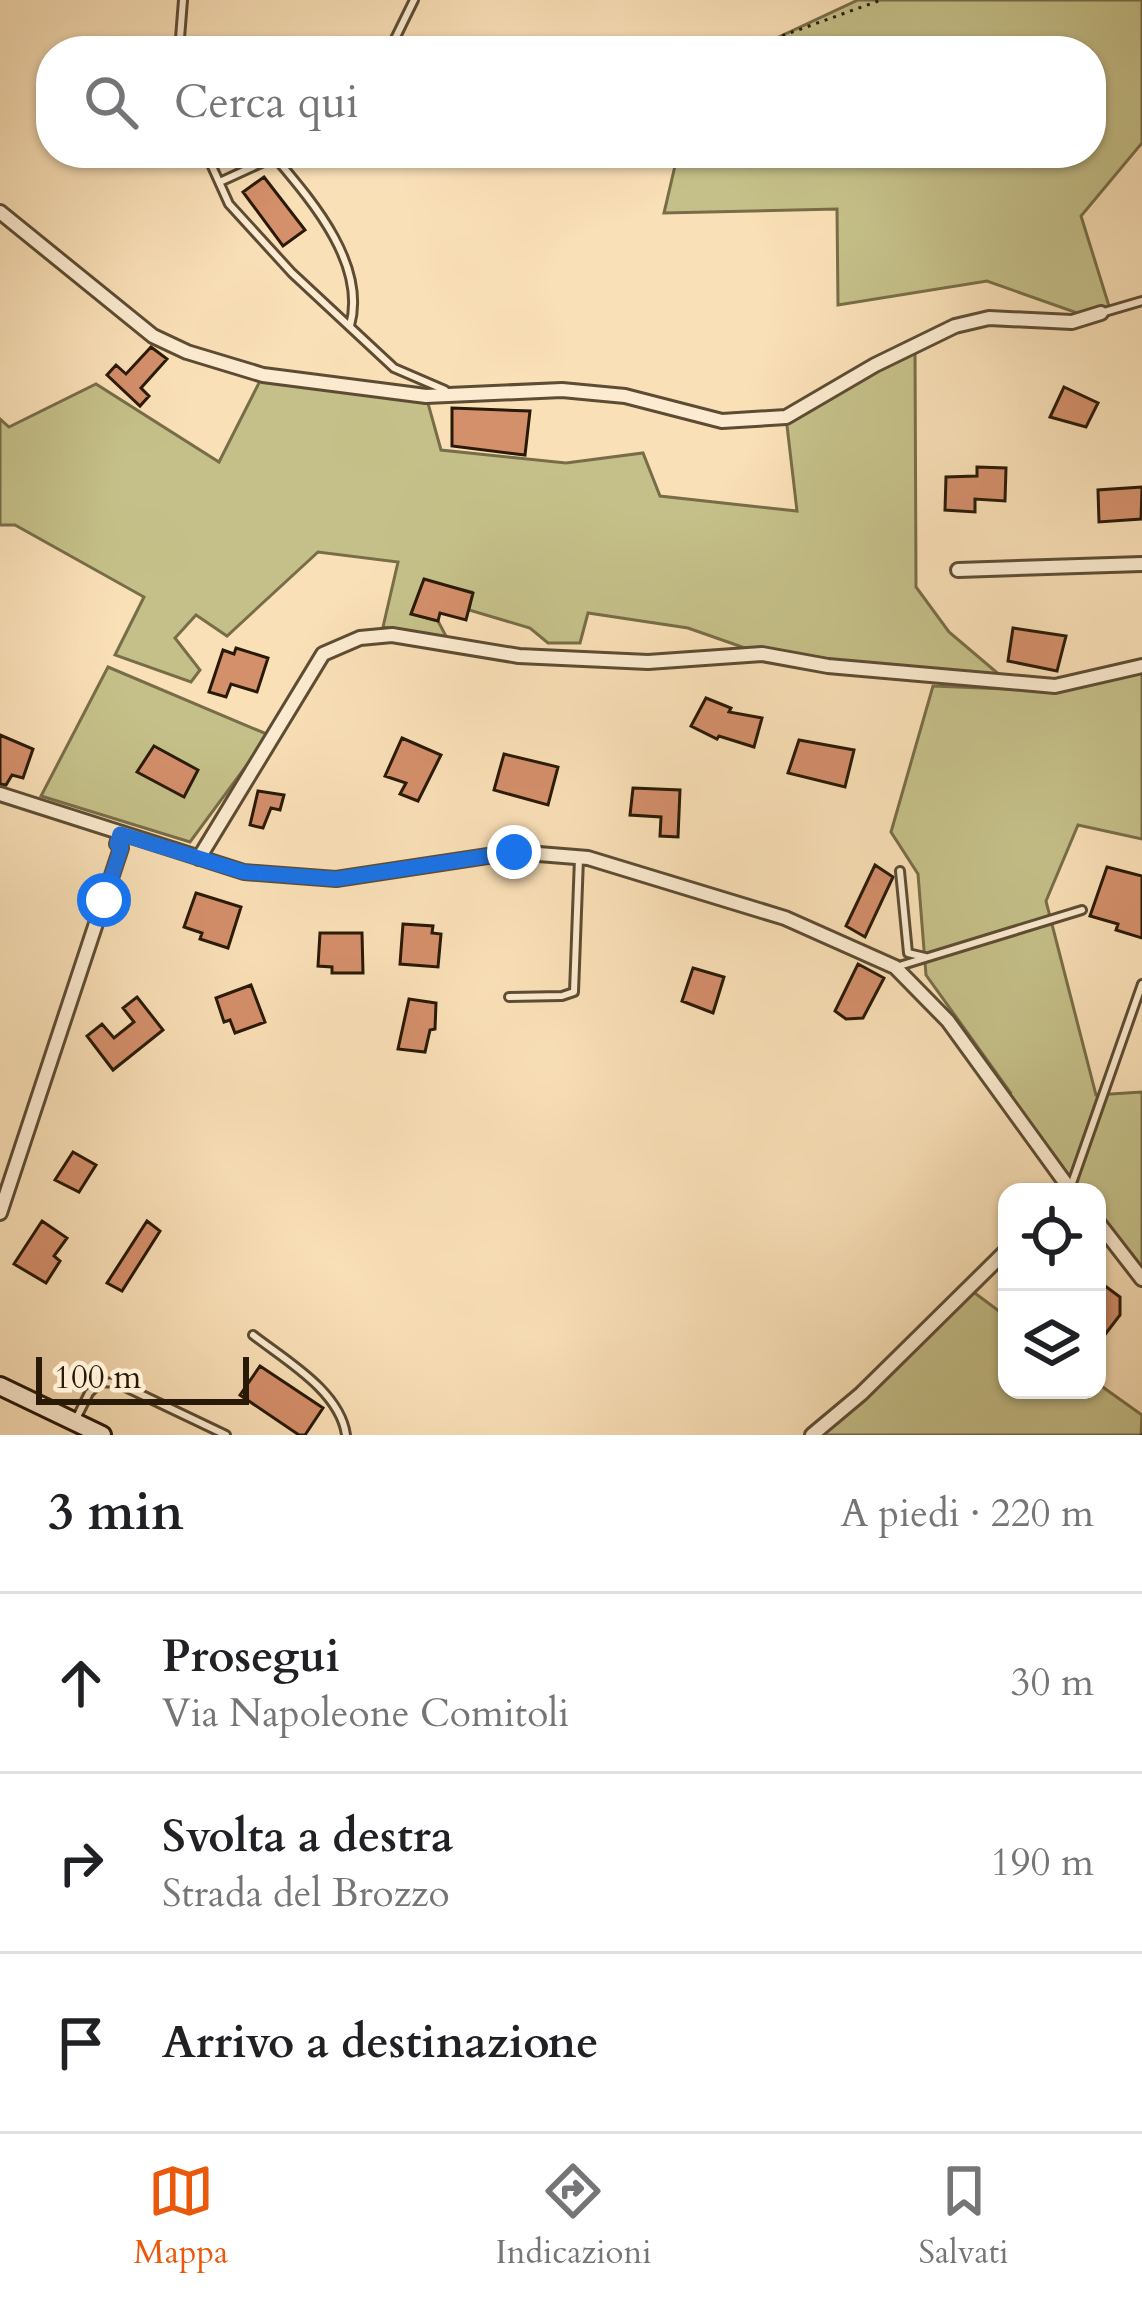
<!DOCTYPE html>
<html lang="it">
<head>
<meta charset="utf-8">
<style>
  :root { --surface:#fff; --page:#f2f2f2; --text:#202124; --muted:#757577; --line:#e0e0e0; --accent:#ea580c }
  body { margin:0; font-family:Cardo,serif; background:var(--page); color:var(--text) }
  .controls { position:absolute; right:36px; bottom:36px; display:grid; overflow:hidden; border-radius:24px; box-shadow:0 3px 9px #0004 }
  .controls button { width:108px; height:108px; display:grid; place-items:center; padding:0; border:0; border-bottom:3px solid var(--line); background:var(--surface); color:var(--text); font:60px sans-serif }
  .scale { position:absolute; left:36px; bottom:30px; width:213px; box-sizing:border-box; padding-left:12px; border:6px solid #291a07; border-top:0; font-size:33px; line-height:42px; white-space:nowrap; color:#291a07; -webkit-text-stroke:9px #fcebd0; paint-order:stroke }
  .stop { position:absolute; width:36px; height:36px; margin:-27px; border:9px solid #1a73e8; border-radius:50%; background:#fff }
  .stop.end { background:#1a73e8; border-color:#fff; box-shadow:0 3px 12px #0008 }
  .list { margin:0; padding:0; list-style:none }
  h2 { display:flex; justify-content:space-between; align-items:center; height:156px; margin:0; padding:0 48px; font-size:51px }
  h2 small { font-size:39px; font-weight:400; color:var(--muted) }
  .list li { display:grid; grid-template-columns:78px 1fr auto; gap:36px; align-items:center; box-sizing:border-box; height:180px; padding:0 48px; border-top:3px solid var(--line) }
  .list b { display:block; font-size:45px; white-space:nowrap }
  .list p { margin:0; font-size:39px; white-space:nowrap; color:var(--muted) }
  .list em { font-size:39px; font-style:normal; color:var(--muted) }
  .icon { flex:none; width:66px; height:66px; fill:none; stroke:currentColor; stroke-width:2; stroke-linecap:round; stroke-linejoin:round }
  .map { position:relative; flex:none; width:1142px; height:1435px; overflow:hidden }
  .search { position:absolute; background:var(--surface); box-shadow:0 3px 9px #0004; left:36px; right:36px; top:36px; height:132px; display:flex; align-items:center; gap:30px; box-sizing:border-box; padding:0 42px; border-radius:48px; color:var(--muted); font-size:45px }
  .sheet { height:696px; background:var(--surface) }
  nav { display:flex; justify-content:space-around; align-items:center; box-sizing:border-box; height:168px; border-top:3px solid var(--line); background:var(--surface); font-size:33px; color:var(--muted) }
  nav a { display:grid; justify-items:center; gap:6px }
  nav .on { color:var(--accent) }
  .map>svg:first-child { display:block }
  .green { fill:#c5c089; stroke:#776d48; stroke-width:3 }
  .building { fill:#d48f6b; stroke:#291a07; stroke-width:3 }
  .lines { fill:none; stroke-linecap:round; stroke-linejoin:round }
  .lane-casing { stroke:#5d4c33; stroke-width:12 }
  .street-casing { stroke:#5d4c33; stroke-width:18 }
  .secondary-casing { stroke:#291a07; stroke-width:22 }
  .path { stroke:#291a07; stroke-width:3; stroke-dasharray:3 6; stroke-linecap:butt }
  .lane { stroke:#fcebd0; stroke-width:6 }
  .street { stroke:#fcebd0; stroke-width:12 }
  .secondary { stroke:#fcebd0; stroke-width:16 }
  .route { stroke:#1a73e8; stroke-width:15 }
</style>
</head>
<body>
<div class="map">
<svg width="1142" height="1435" viewBox="0 0 1142 1435">
  <rect width="100%" height="100%" fill="#fae0b7"/>
  <filter id="stains"><feTurbulence type="fractalNoise" baseFrequency=".00167" numOctaves="4"/><feColorMatrix values="0 0 0 0 .2 0 0 0 0 .09 0 0 0 0 .02 0 0 0 .5 -.17"/></filter>
  <radialGradient id="worn" r=".72"><stop offset=".6" stop-color="#630" stop-opacity="0"/><stop offset="1" stop-color="#630" stop-opacity=".3"/></radialGradient>
  <path class="green" d="M858,0h284v143l-61,73 28,90 -29,8 -93,-33 -149,24 -1,-96 -173,4 14,-60h413v-102h-342z
    M915,345l1,242 33,45 59,50 -246,-28 -74,-26 -100,-15 -8,30h-32l-18,-15 -61,-18 3,-18 -48,-12 -13,34 27,7 9,17 -64,-11 15,-65 -80,-10 -91,84 -31,-21 -21,23 25,32 -9,12 -76,-27 29,-58 -129,-72h-15v-106l9,8 87,-43 123,78 44,-87 163,21 15,54 125,13 77,-10 17,43 137,15 -11,-94z
    M108,667l161,68 -79,107 -149,-46z
    M1142,672v167l-64,-14 -32,76 50,194 46,-3v187l-45,-58v-29h-25l-72,-99 10,-1 -84,-117 -8,-101 -27,-42 42,-146 122,5z
    M968,1288l39,29v73h90v-7l45,32 -1,20h-332z"/>
  <path class="building" d="M264,177l41,53 -22,16 -40,-54z
    M151,347l16,12 -26,29 8,8 -9,10 -33,-31 9,-10 10,9z
    M1064,387l34,16 -12,24 -36,-10z
    M452,408l78,3 -5,44 -73,-9z
    M977,467l29,1 -1,33 -30,-2v13l-30,-2 1,-33 31,-1z
    M1142,487l-1,32 -42,3 -1,-32z
    M424,579l49,14 -7,27 -26,-7 -2,8 -27,-7z
    M1013,628l53,8 -9,35 -49,-10z
    M236,648l32,10 -11,34 -26,-8 -5,13 -17,-5 14,-42 11,4z
    M706,698l25,10 -2,4 33,6 -8,29 -35,-11 -2,3 -26,-13z
    M0,735l33,14 -10,29 -11,-3 -6,10 -6,-1z
    M402,738l39,17 -23,46 -18,-7 6,-11 -21,-7z
    M799,740l55,10 -9,37 -57,-14z
    M154,746l44,24 -14,27 -47,-25z
    M504,754l54,13 -10,38 -54,-15z
    M633,788l47,2 -2,47 -18,-1 1,-19 -31,-2z
    M258,791l26,4 -4,15 -9,-2 -8,20 -13,-3z
    M875,865l18,12 -28,60 -19,-11z
    M1107,867l35,9v62l-26,-8 2,-6 -28,-8z
    M196,893l45,14 -13,41 -28,-9 2,-6 -18,-6z
    M403,924l30,2 -1,7 9,1 -3,33 -38,-3z
    M320,933h42l1,40h-31v-6l-14,-1z
    M858,964l26,14 -21,40 -17,1 -11,-8z
    M693,968l31,9 -11,36 -31,-12z
    M251,985l14,37 -30,11 -5,-13 -6,2 -8,-24z
    M137,997l26,33 -50,40 -26,-34 15,-12 12,14 20,-16 -11,-14z
    M409,999l27,4 -1,26 -5,1 -5,22 -27,-3z
    M73,1152l23,13 -17,27 -24,-12z
    M42,1221l25,17 -13,18 6,5 -14,22 -32,-19z
    M147,1221l13,10 -38,60 -15,-8z
    M1097,1280l23,17v18l-23,30z
    M260,1366l63,42 -18,27h-6l-59,-40z"/>
  <g class="lines">
    <g class="lane-casing">
      <path id="lane" d="M179,51l4,-51
        M389,51l25,-51
        M206,153l23,51 63,69 102,95 51,22
        M274,156c38,45 93,108 76,170
        M222,181l61,-28
        M1101,313l41,-12
        M900,871l8,82 17,4
        M896,967l186,-57
        M509,997l53,-1 12,-4 5,-134
        M1071,1186l71,-202
        M253,1335c32,25 87,56 93,100
        M76,1419l13,-26 11,-11 17,1 109,52"/>
    </g>
    <g class="street-casing">
      <path id="street" d="M0,212l153,124 34,16 76,23 163,21 136,-6 63,6 97,25 64,-4 89,-52 80,-39 34,-8 83,4 29,-9
        M958,570l184,-6
        M0,794l244,78 92,7 178,-27 74,6 197,60 110,49 53,54 124,171
        M199,858l124,-204 37,-16 32,-3 127,21 129,6 114,-8 66,12 227,20 87,-20
        M0,1213l121,-365 -4,-4 3,-10
        M1097,1221l45,58
        M812,1435l49,-41 146,-144"/>
    </g>
    <g class="secondary-casing">
      <path id="secondary" d="M0,1386l102,49"/>
    </g>
    <path class="path" d="M740,51l141,-51
      M1141,1435l1,-1"/>
    <use href="#lane" class="lane"/>
    <use href="#street" class="street"/>
    <use href="#secondary" class="secondary"/>
  </g>
  <g class="lines">
    <path class="route" d="M104,900l17,-52 -4,-4 3,-10 124,38 92,7 178,-27"/>
  </g>
  <rect width="100%" height="100%" filter="url(#stains)"/>
  <rect width="100%" height="100%" fill="url(#worn)"/>
</svg>
<div class="controls">
<button><svg class="icon" aria-label="locate" viewBox="0 0 24 24"><circle cx="12" cy="12" r="6"/><path d="M12 2v4M12 18v4M2 12h4M18 12h4"/></svg></button>
<button><svg class="icon" aria-label="layers" viewBox="0 0 24 24"><path d="M12 4l9 5-9 5-9-5zM3 14l9 5 9-5"/></svg></button>
</div>
<div class="scale">100 m</div>
<div class="stop" style="left:104px;top:900px"></div>
<div class="stop end" style="left:514px;top:852px"></div>
<div class="search"><svg class="icon" aria-label="search" viewBox="0 0 24 24"><circle cx="10" cy="10" r="6"/><path d="M15 15l6 6"/></svg>Cerca qui</div>
</div>
<section class="sheet">
<h2>3 min<small>A piedi · 220 m</small></h2>
<ul class="list">
<li><svg class="icon" aria-label="ahead" viewBox="0 0 24 24"><path d="M12 20V5M6 11l6-6 6 6"/></svg><div><b>Prosegui</b><p>Via Napoleone Comitoli</p></div><em>30 m</em></li>
<li><svg class="icon" aria-label="right" viewBox="0 0 24 24"><path d="M7 20v-9h11M14 6l5 5-5 5"/></svg><div><b>Svolta a destra</b><p>Strada del Brozzo</p></div><em>190 m</em></li>
<li><svg class="icon" aria-label="arrive" viewBox="0 0 24 24"><path d="M6 21V4h12l-3 4 3 4H6"/></svg><div><b>Arrivo a destinazione</b></div></li>
</ul>
</section>
<nav>
<a class="on"><svg class="icon" aria-label="map" viewBox="0 0 24 24"><path d="M3 6l6-2 6 2 6-2v14l-6 2-6-2-6 2zM9 4v14M15 6v14"/></svg>Mappa</a>
<a><svg class="icon" aria-label="directions" viewBox="0 0 24 24"><path d="M12 3l9 9-9 9-9-9zM9 14v-3h6M13 9l2 2-2 2"/></svg>Indicazioni</a>
<a><svg class="icon" aria-label="saved" viewBox="0 0 24 24"><path d="M7 4h10v16l-5-4-5 4z"/></svg>Salvati</a>
</nav>
</body>
</html>
